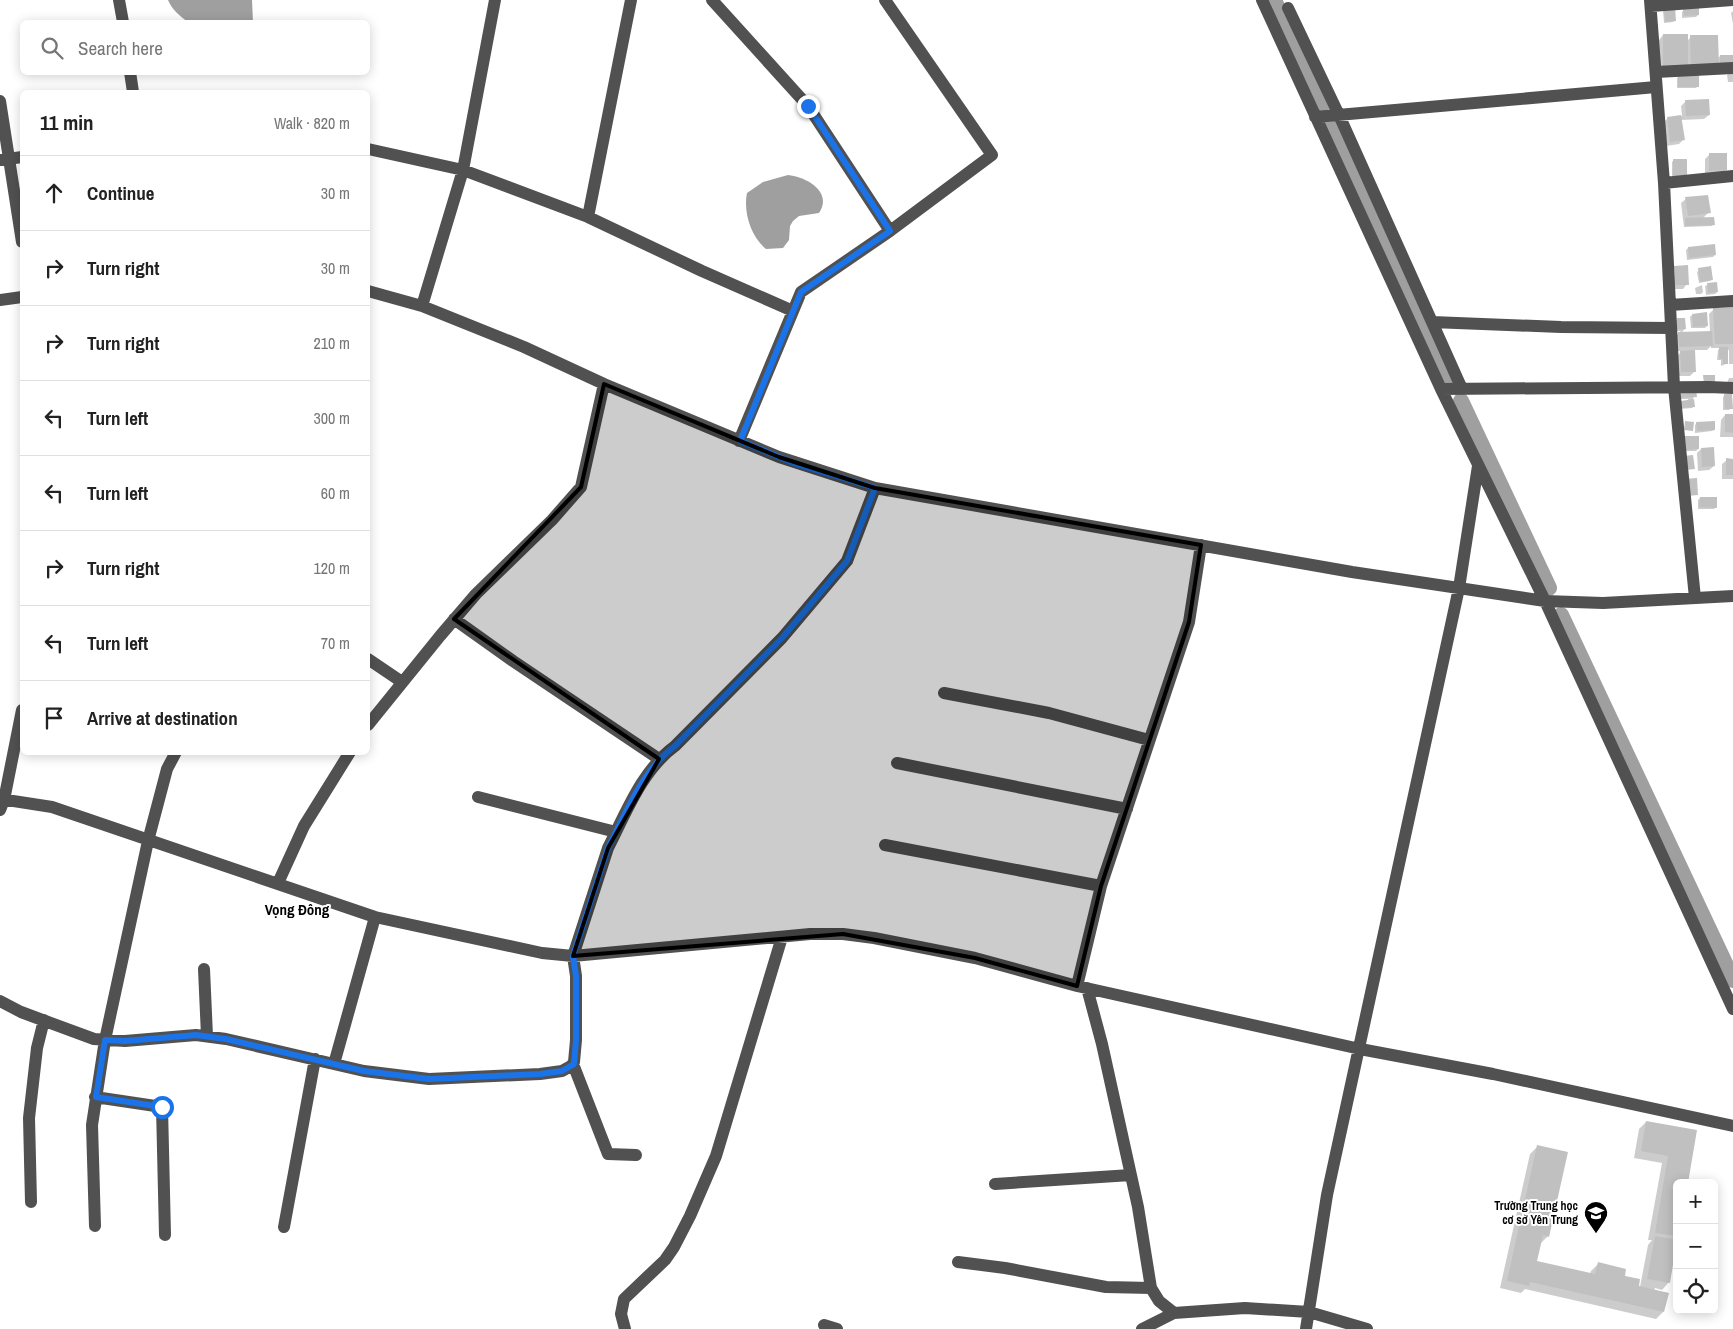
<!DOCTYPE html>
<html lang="en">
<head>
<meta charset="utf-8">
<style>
  :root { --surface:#fff; --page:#f6f6f6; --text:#222; --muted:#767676; --line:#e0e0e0 }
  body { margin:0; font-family:"Archivo Narrow",sans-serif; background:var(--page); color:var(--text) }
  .controls { position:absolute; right:15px; bottom:15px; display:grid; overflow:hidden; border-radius:8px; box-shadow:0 2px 12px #0003 }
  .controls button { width:45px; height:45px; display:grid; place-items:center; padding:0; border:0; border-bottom:1px solid var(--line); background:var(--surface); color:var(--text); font:25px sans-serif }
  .stop { position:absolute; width:15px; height:15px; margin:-11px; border:4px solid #1a73e8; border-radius:50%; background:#fff }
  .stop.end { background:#1a73e8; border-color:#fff; box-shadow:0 1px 5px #0008 }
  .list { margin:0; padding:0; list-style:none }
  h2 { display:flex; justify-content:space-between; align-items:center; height:65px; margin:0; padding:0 20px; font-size:21px }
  h2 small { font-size:16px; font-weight:400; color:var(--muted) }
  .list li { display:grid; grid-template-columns:32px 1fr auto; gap:15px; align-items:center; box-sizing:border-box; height:75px; padding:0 20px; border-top:1px solid var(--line) }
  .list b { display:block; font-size:19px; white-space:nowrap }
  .list em { font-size:16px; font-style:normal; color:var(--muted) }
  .icon { flex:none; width:28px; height:28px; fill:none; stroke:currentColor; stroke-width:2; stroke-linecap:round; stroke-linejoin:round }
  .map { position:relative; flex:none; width:1733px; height:1329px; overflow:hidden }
  .search { position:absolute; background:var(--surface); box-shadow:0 2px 12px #0003; left:20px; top:20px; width:350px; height:55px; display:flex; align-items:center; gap:12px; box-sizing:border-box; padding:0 18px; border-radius:8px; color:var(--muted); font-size:19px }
  .panel { position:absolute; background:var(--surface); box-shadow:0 2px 12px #0003; left:20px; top:90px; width:350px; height:665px; border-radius:8px }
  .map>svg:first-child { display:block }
  .water { fill:#9f9f9f }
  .shadow { fill:#0003 }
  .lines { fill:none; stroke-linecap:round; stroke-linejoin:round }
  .canal { stroke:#9f9f9f; stroke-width:16 }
  .building { fill:#c0c0c0 }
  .minor { stroke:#515151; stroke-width:12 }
  .route { stroke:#1a73e8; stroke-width:6 }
  .marked { fill:#000; fill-opacity:0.2; stroke:#000; stroke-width:4; stroke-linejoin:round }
  .labels { text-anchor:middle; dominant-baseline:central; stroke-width:4; stroke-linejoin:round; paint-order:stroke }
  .poi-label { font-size:12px; font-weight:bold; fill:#000; stroke:#fff; text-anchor:end }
  .quarter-label { font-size:15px; font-weight:bold; fill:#000; stroke:#fff }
</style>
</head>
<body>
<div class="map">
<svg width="1733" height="1329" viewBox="0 0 1733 1329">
  <rect width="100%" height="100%" fill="#fff"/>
  <path class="water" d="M168,0h84l1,22h-65c-8,-6 -16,-12 -20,-22z
    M788,175c19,2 45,17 31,38l-20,3 -6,5 -3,5 -1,14 -6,8 -17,1c-15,-12 -23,-37 -19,-56l16,-11z"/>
  <path class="shadow" d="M1665,9l10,11 -2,2 -9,1 -1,-12z
    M1684,10l14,5 -2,2 -14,1v-6z
    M1733,11v13l-2,-11z
    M1663,35l24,6 4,-4 26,22 3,-3h13v9l-74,5v-30z
    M1733,72v10h-5l-1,-7z
    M1679,76l19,10 -2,2h-19v-10z
    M1686,101l23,14 -5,4 -23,1 2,20 -4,4 -13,2 -3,-23 5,-5 14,-2 -1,-10z
    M1710,154l16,16 -5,5h-16v-16z
    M1674,160h12l-14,17v-15z
    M1686,199l23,13 -6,6 11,6 -2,2 -28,1 -3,-24z
    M1688,248l27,7 -2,2 -26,3 -1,-10z
    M1699,270l13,9 -2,2 -11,2 -2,-11z
    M1670,272l17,12 -4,5h-12z
    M1702,285l1,7 -2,2h-5l-1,-6z
    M1707,285l10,7 -2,2 -9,1 -1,-9z
    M1733,308v56h-4v-14h-2l-1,14 -5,2v-6h-4l1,-10 2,-2h-9v-2l-4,4h-14l2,21 -5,5h-13l-1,-19 6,-6h-8v-14l7,-6h-5v-10l1,-2 8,10 -4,4 29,-1 -1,-18 5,-5z
    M1692,315l15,11 -2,2h-14l-1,-11z
    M1729,378h4v8l-7,-1z
    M1679,393l17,3 -3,2 1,8 -2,2 -12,1 8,-8v-2h-8z
    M1725,395l6,13 -2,2h-6v-13z
    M1725,415h8v22h-13l1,-17z
    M1697,423l17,7 -2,1 -17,2v-8z
    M1686,437l12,12 -2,2h-12z
    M1701,449l13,17 -5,4 -11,1 -1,-18z
    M1727,460h6v19h-11v-15z
    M1700,498l16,9 -2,2h-16v-9z
    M1646,1122l50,9 -19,52v54l-4,4 -4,41 -7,8 -7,-2 -1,3 9,21 -7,7 -131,-30 -4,4 -21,-5 30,-134 7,-7 11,89 -7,7 -5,19 54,12 1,-3 7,-7 42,23 8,-42 4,-5h-4l14,-77 -28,-5 5,-29z"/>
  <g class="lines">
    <path class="canal" d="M1274,0l176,377
      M1461,401l88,187
      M1561,615l172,365"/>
  </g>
  <path class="building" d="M1675,7l1,14 -11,1 -1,-14z
    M1699,8v7l-15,1 -1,-7z
    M1663,34h25v32h-25z
    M1690,35h28l1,31 -28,1z
    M1720,55h13v10h-13z
    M1678,75h21v12h-21z
    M1709,99l1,16 -24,1 -1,-16z
    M1681,115l4,25 -15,2 -3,-25z
    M1709,153h18v17l-18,1z
    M1673,159h14v17h-14z
    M1708,195l3,18 -23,3 -3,-19z
    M1714,217l1,8 -30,1v-8z
    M1715,244l1,11 -27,3 -1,-11z
    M1688,265l1,20h-14l-1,-19z
    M1711,266l2,14 -13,2 -2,-14z
    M1717,282l1,10 -10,1 -1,-10z
    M1733,307v37h-18l-2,-36z
    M1707,312l1,14 -15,1 -1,-13z
    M1677,318h8l1,11h-9z
    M1712,331l1,15 -34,1 -1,-15z
    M1719,347h9v17h-5v-5h-4z
    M1695,350l1,22h-15l-1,-21z
    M1703,375h12v9h-11z
    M1696,389l1,8 -16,1 -1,-8z
    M1724,394h8l1,15h-8z
    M1694,399l1,8 -14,1v-7z
    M1725,414h8v19l-8,-1z
    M1685,421l9,1 -1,9 -9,-1z
    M1715,421v9l-18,1 -1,-9z
    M1685,436h14v13l-14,1z
    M1714,447l1,19 -13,1 -1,-19z
    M1693,455l2,14 -11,1 -1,-14z
    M1726,458l7,1v16h-7z
    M1697,478l1,17 -11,1 -2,-17z
    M1700,497h17v11l-18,-1z
    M1646,1121l51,9 -9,53h-11v53l-22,-3 13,-77 -27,-5z
    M1537,1145l31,7 -19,85 -6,-2 -6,26 58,13 3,-12 28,7 -1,7 15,3 -1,7 30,7 -5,19 -134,-30 -1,4 -22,-5z
    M1655,1236l22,4 -7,43 -23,-4z"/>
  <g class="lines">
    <path class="minor" d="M119,0l4,22
      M712,0l96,106 82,125
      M1262,0l179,389 104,212 188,408
      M1650,0l14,183 10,204 21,211
      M1651,6l82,-6
      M1288,8l51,107 93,207
      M130,72l3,20
      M1656,72l77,-4
      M0,101l22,141
      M1315,117l341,-30
      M368,149l95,21 125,47 114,54 91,40
      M0,160l22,-3
      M1664,183l69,-7
      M588,217l43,-217
      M368,291l54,15 102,41 80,37 175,73 96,31 477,84 193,29 58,2 130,-7
      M0,300l22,-3
      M1670,305l63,-4
      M422,306l41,-136 32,-170
      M1441,389l268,-2 24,1
      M1462,389l-30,-67 129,5 110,1
      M739,441l62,-149 89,-61 102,-76 -107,-155
      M454,619l59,42 146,98
      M368,659l34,23
      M944,693l105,20 100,27
      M368,725l72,-89 36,-42 76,-74 29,-33 23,-103
      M897,763l230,46
      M478,797l138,35
      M0,799l52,8 323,110 167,36 31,3 237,-22h33l31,4 101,20 102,28 283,63 133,25 240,52
      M0,810l4,-10 18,-90
      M885,845l216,41
      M278,883l26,-57 46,-74
      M204,969l3,67
      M1077,986l24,-100 88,-264 12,-77
      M1087,988l15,56 36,163 13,81 8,13 15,12 71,-5 64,4 58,17
      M0,1001l21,11 73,27 31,2 71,-6 30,4 138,32 65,8 111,-5 22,-3 9,-5 3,-4 2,-22v-64l-3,-20 35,-108c18,-35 34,-78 67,-102l107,-108 65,-77 28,-73
      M334,1064l41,-147
      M573,1064l35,90 28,1
      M95,1097l67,10 3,128
      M995,1184l136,-9
      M31,1202l-2,-84 8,-70 7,-28
      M95,1226l-3,-101 13,-85 43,-199 19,-72 9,-17
      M284,1227l31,-168
      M958,1262l47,6 101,19 45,1
      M824,1325l13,4
      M625,1329l-4,-15 3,-15 41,-39 9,-13 16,-31 26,-60 66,-219
      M1142,1329l32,-16
      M1306,1329l21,-134 132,-607 19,-122"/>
  </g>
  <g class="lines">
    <path class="route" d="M162,1107l-66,-10 9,-57 20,1 71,-6 30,4 138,32 65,8 111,-5 22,-3 12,-7 2,-24v-64l-3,-20 35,-108c18,-35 34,-78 67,-102l107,-108 65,-77 28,-73 -79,-24 -56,-23 61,-149 89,-61 -82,-125"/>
  </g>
  <path class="marked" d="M604,384l175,73 96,31 326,57 -12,77 -88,264 -24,100 -102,-28 -132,-24 -270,22 35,-108 51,-89 -205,-140 127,-132z"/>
  <defs>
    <g id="school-pin" transform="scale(1.25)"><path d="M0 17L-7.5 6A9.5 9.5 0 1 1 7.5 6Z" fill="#000" stroke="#fff"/><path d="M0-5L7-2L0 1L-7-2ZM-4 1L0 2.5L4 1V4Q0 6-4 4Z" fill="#fff"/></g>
  </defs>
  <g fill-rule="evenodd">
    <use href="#school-pin" x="1596" y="1213"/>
  </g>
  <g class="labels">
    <g class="poi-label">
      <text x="1578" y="1206">Trường Trung học<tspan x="1578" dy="14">cơ sở Yên Trung</tspan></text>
    </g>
    <g class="quarter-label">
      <text x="297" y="909">Vọng Đông</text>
    </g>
  </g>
</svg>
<div class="controls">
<button>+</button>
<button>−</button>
<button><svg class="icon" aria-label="locate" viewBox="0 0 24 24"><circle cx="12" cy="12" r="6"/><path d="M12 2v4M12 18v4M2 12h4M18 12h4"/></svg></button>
</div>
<div class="stop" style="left:162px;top:1107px"></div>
<div class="stop end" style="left:808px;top:106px"></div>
<div class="search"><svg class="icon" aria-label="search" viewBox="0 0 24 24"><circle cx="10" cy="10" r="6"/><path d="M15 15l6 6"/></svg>Search here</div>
<section class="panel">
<h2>11 min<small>Walk · 820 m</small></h2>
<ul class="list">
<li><svg class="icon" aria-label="ahead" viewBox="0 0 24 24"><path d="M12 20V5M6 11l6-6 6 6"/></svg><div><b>Continue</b></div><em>30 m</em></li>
<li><svg class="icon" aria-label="right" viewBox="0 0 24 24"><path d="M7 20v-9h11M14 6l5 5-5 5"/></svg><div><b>Turn right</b></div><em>30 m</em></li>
<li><svg class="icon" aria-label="right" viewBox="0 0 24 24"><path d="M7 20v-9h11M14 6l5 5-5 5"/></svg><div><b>Turn right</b></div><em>210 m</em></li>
<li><svg class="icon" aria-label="left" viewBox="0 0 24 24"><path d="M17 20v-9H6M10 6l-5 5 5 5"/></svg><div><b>Turn left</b></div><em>300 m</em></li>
<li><svg class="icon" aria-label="left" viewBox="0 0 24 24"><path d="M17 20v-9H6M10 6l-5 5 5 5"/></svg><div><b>Turn left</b></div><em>60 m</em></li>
<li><svg class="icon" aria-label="right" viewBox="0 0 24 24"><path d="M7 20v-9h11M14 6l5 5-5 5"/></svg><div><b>Turn right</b></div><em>120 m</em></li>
<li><svg class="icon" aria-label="left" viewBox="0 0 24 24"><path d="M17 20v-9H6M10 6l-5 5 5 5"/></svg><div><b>Turn left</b></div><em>70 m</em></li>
<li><svg class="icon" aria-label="arrive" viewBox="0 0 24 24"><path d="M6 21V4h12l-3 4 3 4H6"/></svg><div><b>Arrive at destination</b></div></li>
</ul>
</section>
</div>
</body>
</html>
